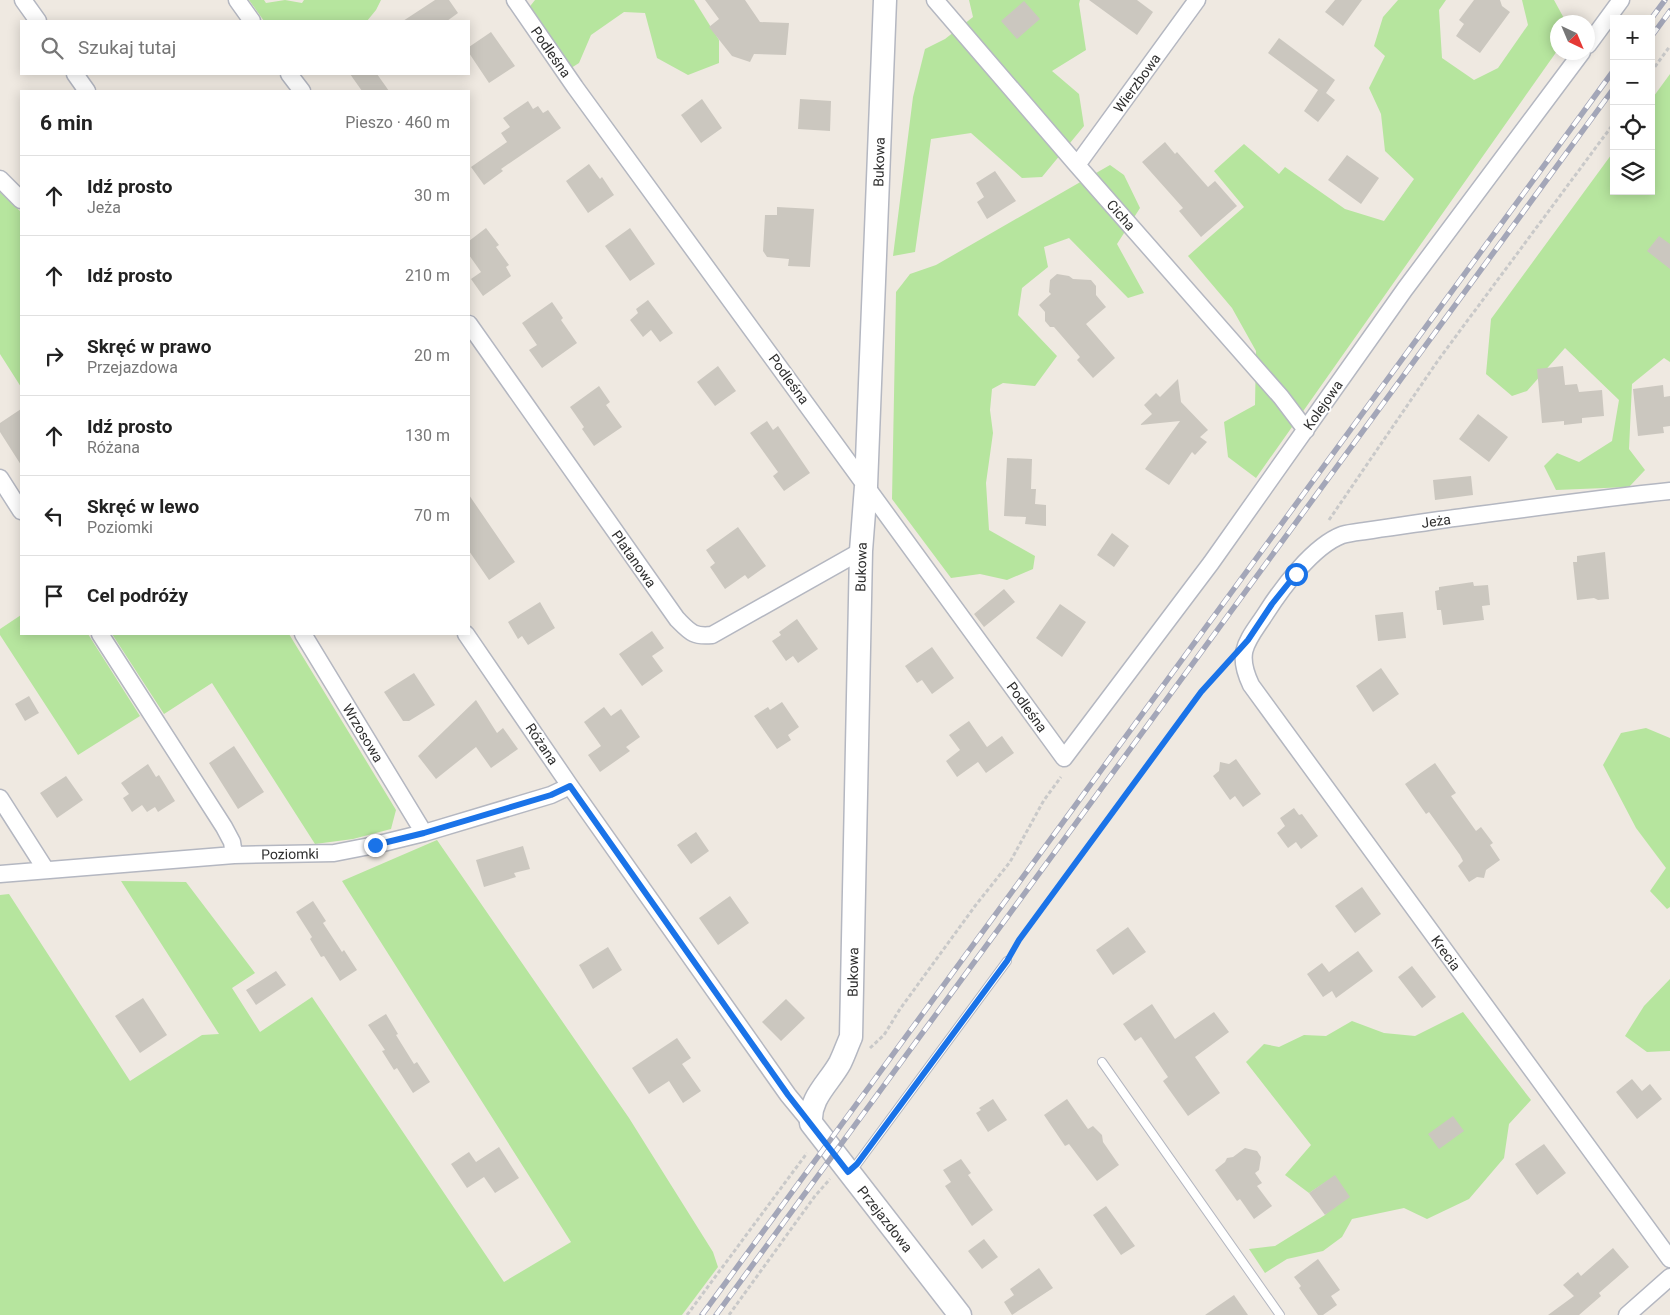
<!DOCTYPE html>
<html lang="pl">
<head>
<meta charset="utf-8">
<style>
  :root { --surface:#fff; --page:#f6f6f6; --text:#222; --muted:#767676; --line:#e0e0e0 }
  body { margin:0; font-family:Roboto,sans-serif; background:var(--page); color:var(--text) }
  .controls { position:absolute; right:15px; top:15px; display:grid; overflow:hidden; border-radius:0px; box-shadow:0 2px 12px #0003 }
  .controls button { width:45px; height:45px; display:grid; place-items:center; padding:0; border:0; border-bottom:1px solid var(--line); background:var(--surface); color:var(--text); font:25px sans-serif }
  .compass { position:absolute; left:1550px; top:15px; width:45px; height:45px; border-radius:50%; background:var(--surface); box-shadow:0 2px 12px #0003; rotate:136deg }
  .stop { position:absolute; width:15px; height:15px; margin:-11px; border:4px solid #1a73e8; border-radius:50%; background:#fff }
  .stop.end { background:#1a73e8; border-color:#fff; box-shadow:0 1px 5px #0008 }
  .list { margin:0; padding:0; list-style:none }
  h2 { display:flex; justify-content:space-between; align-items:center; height:65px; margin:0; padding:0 20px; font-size:21px }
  h2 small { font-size:16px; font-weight:400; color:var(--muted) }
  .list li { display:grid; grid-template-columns:32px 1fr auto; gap:15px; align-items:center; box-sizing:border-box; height:80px; padding:0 20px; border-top:1px solid var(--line) }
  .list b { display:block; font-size:19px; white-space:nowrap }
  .list p { margin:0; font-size:16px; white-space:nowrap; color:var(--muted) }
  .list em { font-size:16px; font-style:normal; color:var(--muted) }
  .icon { flex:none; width:28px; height:28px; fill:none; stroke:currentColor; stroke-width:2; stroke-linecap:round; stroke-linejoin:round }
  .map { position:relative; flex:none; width:1670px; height:1315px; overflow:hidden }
  .search { position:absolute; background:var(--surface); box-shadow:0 2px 12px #0003; left:20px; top:20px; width:450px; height:55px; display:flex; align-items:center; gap:12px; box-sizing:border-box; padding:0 18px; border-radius:0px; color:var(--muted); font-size:19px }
  .panel { position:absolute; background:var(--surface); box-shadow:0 2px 12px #0003; left:20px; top:90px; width:450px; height:545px; border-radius:0px }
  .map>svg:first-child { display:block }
  .green { fill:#b6e59e }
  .building { fill:#cbc7bf }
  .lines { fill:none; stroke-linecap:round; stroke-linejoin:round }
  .lane-casing { stroke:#b4b7c1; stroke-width:10 }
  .street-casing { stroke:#b4b7c1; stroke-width:19 }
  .secondary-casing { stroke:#b4b7c1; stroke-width:25 }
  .path { stroke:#c9c9c9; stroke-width:3; stroke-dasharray:4 2.5; stroke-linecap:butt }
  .lane { stroke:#fff; stroke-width:8 }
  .street { stroke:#fff; stroke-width:16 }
  .secondary { stroke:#fff; stroke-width:22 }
  .rail-casing { stroke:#a3a6b8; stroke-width:5.5 }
  .rail { stroke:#fff; stroke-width:4; stroke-dasharray:11; stroke-linecap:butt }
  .route { stroke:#1a73e8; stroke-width:6 }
  .labels { text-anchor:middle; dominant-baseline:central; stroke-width:4; stroke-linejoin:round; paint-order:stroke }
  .street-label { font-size:14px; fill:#2e2e2e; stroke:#fff }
</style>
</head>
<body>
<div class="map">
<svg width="1670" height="1315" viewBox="0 0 1670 1315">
  <rect width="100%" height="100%" fill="#efe9e1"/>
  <path class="green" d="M249,0h15l2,3 19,-3 17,3 2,-3h77l-5,10 -9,11h-103z
    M535,0h159l25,40v23l-31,12 -31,-17 -12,-45 -21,-1 -33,23 -12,28 -11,7 -41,-60z
    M969,0h111l-1,4 7,46 -34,21 27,23 5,32 -42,51 -20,1 -51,-45 -40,6 -16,113 -22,4 20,-159 12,-48 20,-10 28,-22z
    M1398,0h48l-7,10 3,48 32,22 24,-12 30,-43 -6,-25h32l12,22h-8l-1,29 -301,427 -28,-21 -4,-35 31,-17 1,-54 -24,-43 -44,-52 56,-49 -30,-36 30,-27 35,30 6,-7 60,42 39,12 30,-42 -29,-28 -4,-37 -12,-26 16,-32 -11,-10 9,-29z
    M1670,74v288l-6,-4 -32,26 -3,65 16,21 -16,17 -73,3 -12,-24 13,-13 22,9 33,-21 7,-41 -54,-52 -38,43 -15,5 -26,-22 5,-55 123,-168v40h37v-91z
    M1110,165l14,10 16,33 -23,36 27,49 -16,5 -59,-60 -25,9 4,20 -26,21 -4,27 39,41 -22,30 -32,-3 -11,6 -2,21 3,23 -7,50 3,47 46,26 -2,13 -26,11 -27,-6 -29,4 -59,-79 4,-207 14,-18 26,-9z
    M0,192l21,20v175l-21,-33z
    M21,615v19h67l52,82 -62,39 -78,-120v-6z
    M112,634h177l107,176 -5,19 -38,10 -38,5 -103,-161 -48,31z
    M1646,728l24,10v169l-3,2 -17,-18 16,-23 -30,-40 -33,-63 18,-32z
    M437,840l192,278 84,134 5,15 -36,48h-682v-420l9,-1 121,187 72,-46 17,-1 -98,-153 65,1 69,91 -23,15 28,44 52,-35 192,285 67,-40 -229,-361z
    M1670,979v72l-23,1 -22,-16 19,-30z
    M1463,1012l68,88 -22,24 -5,34 -35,41 -42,20 -23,-11 -52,11 -10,18 -19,14 -36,8 -22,14 -16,-24 26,-3 50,-31 14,-14 -4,-25 -26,17 -24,-18 26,-30 -65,-83 18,-18 15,3 25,-12 22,1 26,-15 32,12 31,3z"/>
  <path class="building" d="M435,0h14l9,13 -11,8h-44z
    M705,0h40l15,22 29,1 -3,32 -32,-1 -4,8 -18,-6 -23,-29 10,-8z
    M1089,0h48l16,12 -16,23z
    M1335,0h27l-19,26 -18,-14z
    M1474,0h26l2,6 8,6 -30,41 -24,-17 8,-12 -5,-4z
    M1024,1l16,18 -23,20 -16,-18z
    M491,32l24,34 -26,17 -20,-30v-6z
    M1279,38l56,42 -9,13 9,7 -17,22 -14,-11 14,-21 -50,-37z
    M350,74h27l12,17h-27z
    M702,99l20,29 -21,15 -20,-28z
    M800,99l31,2 -1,30 -32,-2z
    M528,101l5,8 5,-3 5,7 5,-3 13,18 -60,41 2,2 -19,14 -13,-18 36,-25 -6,-9 9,-6 -7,-9z
    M1165,142l10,12 2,-2 31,35 7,-6 22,25 -36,31 -22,-26 4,-3 -41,-46z
    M1347,155l32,23 -18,26 -33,-24z
    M589,164l11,15 2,-2 12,18 -26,18 -22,-32z
    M995,171l21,30 -29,18 -10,-17 7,-5 -8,-14z
    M777,207l37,2 -4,58 -22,-1 1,-7 -22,-2 -4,-6 2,-36h12z
    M486,228l13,17 -3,2 13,18 -3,2 5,9 -28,20 -12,-17 10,-7 -12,-17v-14z
    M630,228l25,36 -25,17 -25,-35z
    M1659,236l11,8v25l-23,-18z
    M1057,274l12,2 4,3 18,1 5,6v9l10,12 -20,17 29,34 -22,20 -16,-18 3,-3 -26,-30h-4l-5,-6v-9l-6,-7 12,-11 -2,-2 1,-12z
    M648,300l25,33 -13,9 -9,-12 -8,7 -13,-17 8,-7 -2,-4z
    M552,302l11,16 -2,2 16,23 -35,25 -13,-18 8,-5 -15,-22z
    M718,366l18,25 -21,15 -18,-24z
    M1563,366l2,19 12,-1 2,8 23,-2 2,26 -22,2v5l-18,2v-4l-22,2 -5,-54z
    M1178,379l3,23 27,28 -8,7 7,5 -12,13 -3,-3 -23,33 -24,-16 35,-48 -40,4 12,-11 -8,-9 12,-12 4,4z
    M1663,385l1,12 6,-1v30l-7,1 1,6 -26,3 -5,-47z
    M599,386l11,16 -4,3 16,22 -28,19 -12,-17 2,-2 -14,-20z
    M21,409v56l-21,-33v-9z
    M1478,414l30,23 -19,25 -30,-23z
    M767,421l6,9 5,-4 32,47 -26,18 -11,-15 5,-4 -28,-39z
    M1007,458l25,1 -1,30h5l-1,15 11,1v21l-21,-2 1,-7 -22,-1z
    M1471,476l2,19 -38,5 -2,-20z
    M469,495l46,67 -26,18 -20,-29z
    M738,527l28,39 -18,13 -3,-4 -20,14 -15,-22 5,-4 -9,-13z
    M1112,533l17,13 -15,21 -17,-12z
    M1605,552l4,47 -11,1 -4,-2 -17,2 -4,-38h4v-6z
    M1473,582l1,4 14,-1 2,20 -8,1 2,14 -41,5 -2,-15h-4l-2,-19 4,-1v-3z
    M1004,589l11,13 -31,25 -10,-13z
    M540,602l15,26 -27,17 -6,-9 -4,3 -10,-17z
    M1060,604l26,18 -24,35 -26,-19z
    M1403,612l3,26 -28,3 -3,-26z
    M797,619l21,30 -20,14 -5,-7 -7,5 -14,-20 9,-6 -2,-3z
    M652,631l12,17 -12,8 11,15 -21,15 -23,-32z
    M932,647l22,31 -22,16 -10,-14 -5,3 -12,-17z
    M1381,668l18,26 -26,18 -17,-26z
    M414,673l21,32 -26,16h-6l-19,-29z
    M29,696l10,17 -14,8 -10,-17z
    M476,700l21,33 6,-5 15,21 -27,19 -15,-21 -40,32 -18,-23z
    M782,702l17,25 -11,8 3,5 -14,9 -23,-33 14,-9 2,3z
    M604,707l7,9 10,-7 19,28 -14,10 4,4 -30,21 -12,-17 13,-9 -17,-24z
    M969,721l18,26 15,-11 12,17 -28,20 -8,-11 -21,15 -11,-16 14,-11 -11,-15z
    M234,746l30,46 -26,17 -29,-46z
    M1236,759l25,35 -18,13 -8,-11 -5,4 -17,-24 6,-5 1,-9 9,2z
    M1435,763l21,30 -5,3 25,35 5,-4 12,16 -3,2 10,15 -14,10 -2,8 -7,-1 -8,5 -11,-16 5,-5 -3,-6 -31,-43 -3,2 -21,-30z
    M148,764l8,13 3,-2 16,26 -17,11 -3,-5 -8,5 -5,-7 -10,7 -9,-14 6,-4 -8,-11z
    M66,776l17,24 -26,18 -17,-25z
    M1294,808l5,7 3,-1 16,22 -17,13 -5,-7 -8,6 -11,-15 8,-7 -5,-8z
    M696,832l13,19 -18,13 -14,-19z
    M523,846l7,23 -16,4 2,4 -32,10 -8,-27z
    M1362,887l19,27 -26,19 -20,-27z
    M730,896l19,27 -31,22 -19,-27z
    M313,901l13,20 -3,2 19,29 2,-2 13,20 -17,11 -16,-25 -3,1 -11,-18 2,-2 -16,-25z
    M1128,927l18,25 -33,23 -17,-25z
    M608,947l14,23 -29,19 -14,-24z
    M1358,951l15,20 -37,27 -4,-7 -9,6 -16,-23 15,-11 7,9z
    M1412,966l24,31 -14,11 -24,-31z
    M276,971l10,14 -30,20 -10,-15z
    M143,998l24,37 -27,18 -25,-37z
    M786,999l19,19 -24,23 -19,-19z
    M1152,1004l23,35 39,-27 15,20 -34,25 25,36 -32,23 -25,-35 5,-4 -27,-40 -6,4 -12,-17z
    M386,1014l12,20 -2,1 18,29 3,-2 13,20 -17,11 -16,-25 -3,2 -12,-19 3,-1 -17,-25z
    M677,1038l14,20 -9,6 19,27 -18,12 -14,-22 -20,13 -17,-26z
    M1632,1079l10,12 8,-7 12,15 -25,20 -21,-27z
    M993,1099l14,21 -19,12 -12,-19 5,-3 -2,-2z
    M1067,1099l21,30 5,-3 9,9 1,7 16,23 -22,16 -28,-37 -4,2 -21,-31z
    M1453,1116l11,15 -25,18 -11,-15z
    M1544,1144l22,29 -29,22 -22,-31z
    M499,1147l20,31 -24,15 -11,-16 -17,11 -16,-24 18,-12 7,10z
    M1245,1148l12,3 4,6 -2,13 -4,3 7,10 -5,3 15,20 -18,13 -14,-20 -3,2 -22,-31 10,-8 2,-4 6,-1z
    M961,1159l10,14 -3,2 25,35 -21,16 -27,-40 6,-4 -8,-12z
    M1335,1175l15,22 -25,18 -16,-22z
    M1106,1206l29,40 -14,9 -28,-40z
    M984,1239l14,18 -16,12 -14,-18z
    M1613,1248l16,19 -30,26 2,3 -22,19h-31l26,-19 -11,-11 15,-13 3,4z
    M1318,1259l22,31 -9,6 6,9 -14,10h-5l-19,-27 2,-2 -7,-9z
    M1039,1268l14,20 -41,27 -8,-13 10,-7 -4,-6z
    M1234,1295l14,20h-43z"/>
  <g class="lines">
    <g class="lane-casing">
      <path id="lane" d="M1102,1062l178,253
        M850,1171l7,-7 150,-203"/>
    </g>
    <g class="street-casing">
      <path id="street" d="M23,0l15,21
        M237,0l15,21
        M515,0l60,87 489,671 147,-195 194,-274 177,-237
        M935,0l142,165 204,232 25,33
        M1588,45l33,-45
        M75,74l12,17
        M289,74l13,17
        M1077,165l120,-165
        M0,179l21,21
        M469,324l208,295c13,13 16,18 35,16l149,-84
        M0,478l21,33
        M1670,491c-77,8 -153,19 -230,29 -25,4 -50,7 -75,11 -7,1 -16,2 -23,4 -29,11 -60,53 -76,78 -19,29 -31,38 -15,72l419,574
        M100,634l124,193 8,15 2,13
        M303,634l121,199
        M466,634l104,152 218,309 23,28
        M0,798l46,72
        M0,874l234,-19 100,-2 41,-8 49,-12 127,-38 19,-9
        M1627,1315l43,-38"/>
    </g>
    <g class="secondary-casing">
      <path id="secondary" d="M885,0l-19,486 -5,65 -10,486c-4,9 -7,18 -11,26 -11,20 -31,35 -29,60l149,192"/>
    </g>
    <path class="path" d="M1651,72l19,-26
      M1329,520l110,-161 175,-236
      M1013,949l188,-257 25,-28
      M870,1048l14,-13 16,-26 75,-103 35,-44 34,-62 17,-23
      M687,1315l120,-162
      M729,1315l86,-119 15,-17"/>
    <use href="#lane" class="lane"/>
    <use href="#street" class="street"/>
    <use href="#secondary" class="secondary"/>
    <g class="rail-casing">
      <path id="rail" d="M1651,19l14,-19
        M1651,37l19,-26
        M702,1315l912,-1245
        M716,1315l898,-1227"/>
    </g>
    <use href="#rail" class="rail"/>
  </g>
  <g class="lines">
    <path class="route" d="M375,845l49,-12 127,-38 19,-9 218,309 60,77 9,-8 150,-203 12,-21 182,-248 47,-52 24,-36 24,-30"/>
  </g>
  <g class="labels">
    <g class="street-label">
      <text transform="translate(551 52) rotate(55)">Podleśna</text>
      <text transform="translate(1137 83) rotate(-54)">Wierzbowa</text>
      <text transform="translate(879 162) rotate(-88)">Bukowa</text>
      <text transform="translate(1121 215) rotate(49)">Cicha</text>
      <text transform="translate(789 379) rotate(54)">Podleśna</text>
      <text transform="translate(1323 405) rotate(-55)">Kolejowa</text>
      <text transform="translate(1436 521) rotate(-8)">Jeża</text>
      <text transform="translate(634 559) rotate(55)">Platanowa</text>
      <text transform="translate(861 567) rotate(-88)">Bukowa</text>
      <text transform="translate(1027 707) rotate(54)">Podleśna</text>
      <text transform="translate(363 733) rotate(59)">Wrzosowa</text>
      <text transform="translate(542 744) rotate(56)">Różana</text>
      <text transform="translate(290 854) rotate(-1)">Poziomki</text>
      <text transform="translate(1446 953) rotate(54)">Krecia</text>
      <text transform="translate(853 972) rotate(-89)">Bukowa</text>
      <text transform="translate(885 1219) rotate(52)">Przejazdowa</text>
    </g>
  </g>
</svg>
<div class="controls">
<button>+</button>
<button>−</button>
<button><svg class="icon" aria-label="locate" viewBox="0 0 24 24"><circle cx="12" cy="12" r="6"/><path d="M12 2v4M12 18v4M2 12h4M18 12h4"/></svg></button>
<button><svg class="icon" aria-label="layers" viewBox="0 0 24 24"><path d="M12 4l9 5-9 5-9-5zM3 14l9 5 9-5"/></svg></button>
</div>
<svg class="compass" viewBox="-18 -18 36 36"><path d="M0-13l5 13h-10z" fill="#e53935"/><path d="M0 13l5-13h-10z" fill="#767676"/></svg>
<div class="stop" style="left:1296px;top:574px"></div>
<div class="stop end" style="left:375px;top:845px"></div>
<div class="search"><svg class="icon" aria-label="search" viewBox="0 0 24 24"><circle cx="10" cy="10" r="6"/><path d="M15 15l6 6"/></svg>Szukaj tutaj</div>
<section class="panel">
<h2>6 min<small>Pieszo · 460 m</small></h2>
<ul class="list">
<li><svg class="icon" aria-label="ahead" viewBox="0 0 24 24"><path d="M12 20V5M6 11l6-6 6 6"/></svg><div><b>Idź prosto</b><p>Jeża</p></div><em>30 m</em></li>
<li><svg class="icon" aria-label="ahead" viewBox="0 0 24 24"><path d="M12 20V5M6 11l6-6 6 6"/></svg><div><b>Idź prosto</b></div><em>210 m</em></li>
<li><svg class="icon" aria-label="right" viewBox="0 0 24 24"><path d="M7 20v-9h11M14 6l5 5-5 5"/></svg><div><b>Skręć w prawo</b><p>Przejazdowa</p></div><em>20 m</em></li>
<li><svg class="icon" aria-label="ahead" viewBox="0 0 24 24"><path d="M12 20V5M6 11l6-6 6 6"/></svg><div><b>Idź prosto</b><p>Różana</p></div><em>130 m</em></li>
<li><svg class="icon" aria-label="left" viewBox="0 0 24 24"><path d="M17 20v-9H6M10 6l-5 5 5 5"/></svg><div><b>Skręć w lewo</b><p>Poziomki</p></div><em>70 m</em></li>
<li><svg class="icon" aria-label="arrive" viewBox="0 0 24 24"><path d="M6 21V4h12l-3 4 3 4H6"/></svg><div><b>Cel podróży</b></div></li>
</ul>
</section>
</div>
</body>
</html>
